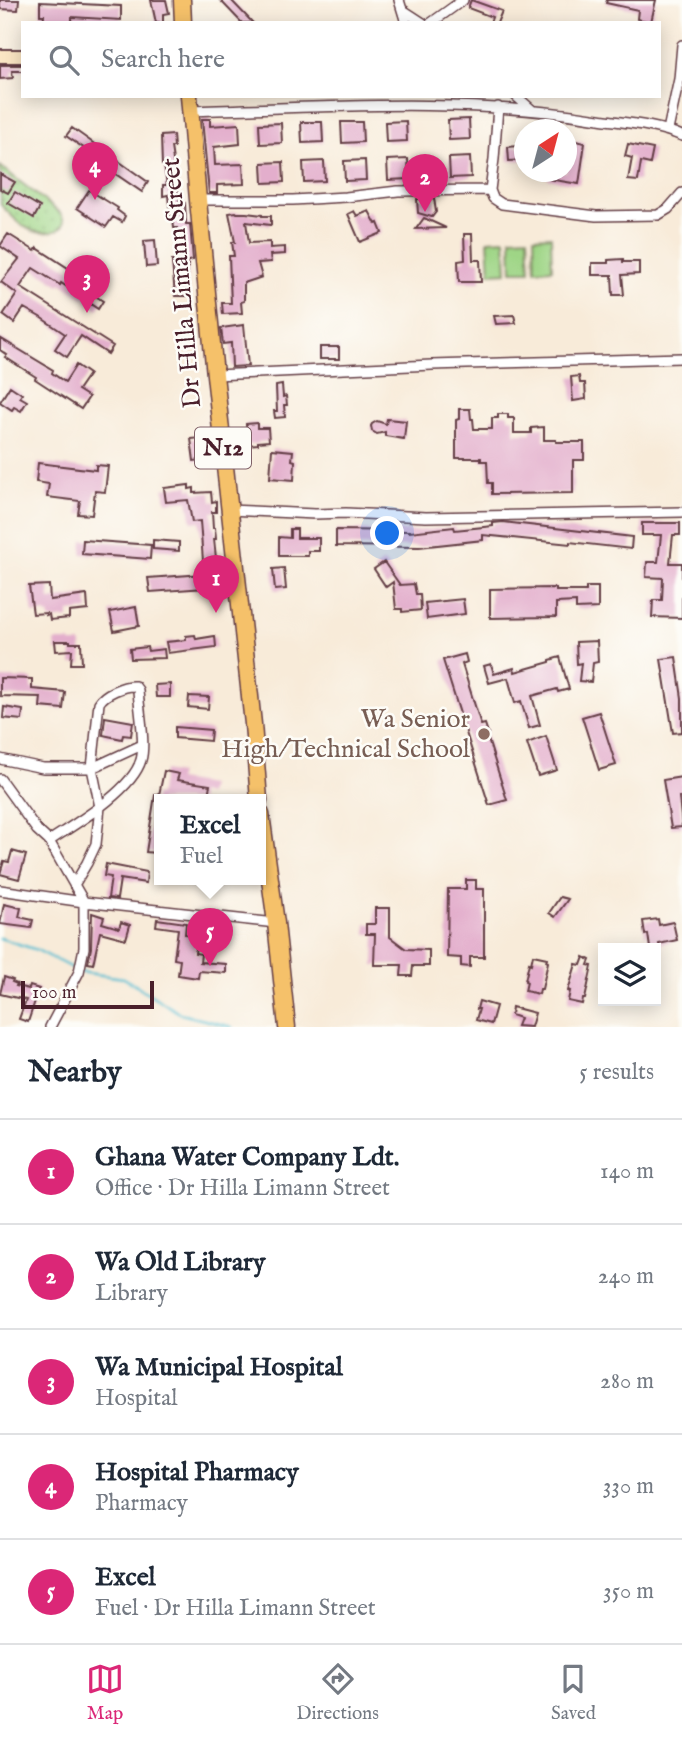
<!DOCTYPE html>
<html lang="en">
<head>
<meta charset="utf-8">
<style>
  :root { --surface:#fff; --page:#f2f2f3; --text:#1f2937; --muted:#747a83; --line:#e0e1e3; --accent:#db2777 }
  body { margin:0; font-family:"IM FELL English",serif; background:var(--page); color:var(--text) }
  .controls { position:absolute; right:21px; bottom:21px; display:grid; overflow:hidden; border-radius:0px; box-shadow:0 4px 18px #0003 }
  .controls button { width:63px; height:63px; display:grid; place-items:center; padding:0; border:0; border-bottom:2px solid var(--line); background:var(--surface); color:var(--text); font:35px sans-serif }
  .compass { position:absolute; left:514px; top:119px; width:63px; height:63px; border-radius:50%; background:var(--surface); box-shadow:0 4px 18px #0003; rotate:36deg }
  .scale { position:absolute; left:21px; bottom:18px; width:133px; box-sizing:border-box; padding-left:7px; border:4px solid #4a1f2b; border-top:0; font-size:19px; line-height:24px; white-space:nowrap; color:#4a1f2b; -webkit-text-stroke:5px #fdfcf7; paint-order:stroke }
  .you { position:absolute; left:388px; top:534px; width:24px; height:24px; margin:-18px; border:5px solid #fff; border-radius:50%; background:#1a73e8; box-shadow:0 0 0 10px #1a73e833 }
  .badge { display:grid; place-items:center; width:46px; height:46px; border-radius:50%; background:var(--accent); color:#fff; font-size:23px; font-weight:700 }
  .pin { position:absolute; translate:-50% -58px; filter:drop-shadow(0 2px 4px #0008) }
  .pin::after { content:''; position:absolute; top:37px; width:24px; height:21px; background:inherit; clip-path:polygon(0 0,100% 0,50% 100%) }
  .popup { position:absolute; left:154px; top:794px; width:112px; height:91px; box-sizing:border-box; display:grid; place-content:center; border-radius:0px; background:var(--surface); filter:drop-shadow(0 2px 5px #0005); font-size:23px; white-space:nowrap; color:var(--muted) }
  .popup b { font-size:26px; color:var(--text) }
  .popup::after { content:''; position:absolute; left:50%; top:100%; margin-left:-14px; border:14px solid transparent; border-top-color:var(--surface) }
  .list { margin:0; padding:0; list-style:none }
  h2 { display:flex; justify-content:space-between; align-items:center; height:91px; margin:0; padding:0 28px; font-size:30px }
  h2 small { font-size:23px; font-weight:400; color:var(--muted) }
  .list li { display:grid; grid-template-columns:46px 1fr auto; gap:21px; align-items:center; box-sizing:border-box; height:105px; padding:0 28px; border-top:2px solid var(--line) }
  .list b { display:block; font-size:26px; white-space:nowrap }
  .list p { margin:0; font-size:23px; white-space:nowrap; color:var(--muted) }
  .list em { font-size:23px; font-style:normal; color:var(--muted) }
  .icon { flex:none; width:38px; height:38px; fill:none; stroke:currentColor; stroke-width:2; stroke-linecap:round; stroke-linejoin:round }
  .map { position:relative; flex:none; width:682px; height:1027px; overflow:hidden }
  .search { position:absolute; background:var(--surface); box-shadow:0 4px 18px #0003; left:21px; right:21px; top:21px; height:77px; display:flex; align-items:center; gap:18px; box-sizing:border-box; padding:0 24px; border-radius:0px; color:var(--muted); font-size:26px }
  .sheet { height:616px; background:var(--surface) }
  nav { display:flex; justify-content:space-around; align-items:center; box-sizing:border-box; height:98px; border-top:2px solid var(--line); background:var(--surface); font-size:19px; color:var(--muted) }
  nav a { display:grid; justify-items:center; gap:4px }
  nav .on { color:var(--accent) }
  .map>svg:first-child { display:block }
  .grass { fill:url(#grass-dots); stroke:#747a58; stroke-width:2 }
  .garden { fill:#9fd586; stroke:#747a58; stroke-width:2 }
  .lines { fill:none; stroke-linecap:round; stroke-linejoin:round }
  .stream { stroke:#56bfd3; stroke-width:2.5 }
  .building { fill:#e3aecc }
  .street-casing { stroke:#643e45; stroke-width:12 }
  .secondary-casing { stroke:#643e45; stroke-width:16 }
  .highway-casing { stroke:#643e45; stroke-width:19 }
  .street { stroke:#fff; stroke-width:9 }
  .secondary { stroke:#fbe6c4; stroke-width:12 }
  .highway { stroke:#f5c16b; stroke-width:16 }
  .education-dot { fill:#8d6e63; stroke:#fdfcf7; stroke-width:2.5 }
  .labels { text-anchor:middle; dominant-baseline:central; stroke-width:5; stroke-linejoin:round; paint-order:stroke }
  .shield { fill:#fdfcf7; stroke:#806168; stroke-width:2 }
  .shield-label { font-size:24px; font-weight:bold; fill:#4a1f2b }
  .street-label { font-size:26px; fill:#4a1f2b; stroke:#fdfcf7 }
  .education-label { font-size:26px; fill:#785e54; stroke:#fdfcf7; text-anchor:end }
</style>
</head>
<body>
<div class="map">
<svg width="682" height="1027" viewBox="0 0 682 1027">
  <defs>
    <pattern id="grass-dots" width="8" height="8" patternUnits="userSpaceOnUse" patternTransform="scale(1.75)"><rect width="8" height="8" fill="#9fd586"/><path d="M2 2h.1M6 6h.1" fill="none" stroke="#8ab674" stroke-width="1.8" stroke-linecap="round"/></pattern>
  </defs>
  <rect width="100%" height="100%" fill="#fdfcf7"/>
  <filter id="ink" filterUnits="userSpaceOnUse"><feTurbulence type="fractalNoise" baseFrequency=".0143" numOctaves="2"/><feDisplacementMap in="SourceGraphic" scale="14" xChannelSelector="R" yChannelSelector="G"/><feConvolveMatrix kernelMatrix="1 2 1 2 8 2 1 2 1" color-interpolation-filters="sRGB"/></filter>
  <filter id="wash" filterUnits="userSpaceOnUse"><feTurbulence type="fractalNoise" baseFrequency=".00686" numOctaves="4" result="noise"/><feDisplacementMap in="SourceGraphic" scale="28" xChannelSelector="R" yChannelSelector="G"/><feGaussianBlur stdDeviation="1.57" result="paint"/><feColorMatrix in="noise" values="0 0 0 0 0 0 0 0 0 0 0 0 0 0 0 0 0 1.4 0 .05"/><feComposite in="paint" operator="in"/></filter>
  <g filter="url(#wash)">
    <rect width="100%" height="100%" fill="#f8ebd9"/>
    <path class="grass" d="M0,166l60,47c14,19 -15,22 -27,18 -13,-5 -23,-17 -32,-26z"/>
    <path class="garden" d="M551,236l1,33 -17,1 -1,-33z
      M528,237l2,34h-18l-1,-33z
      M505,239l2,33 -17,1 -2,-33z"/>
    <g class="lines">
      <path class="stream" d="M0,938l37,12 42,22 45,6 57,36 51,13"/>
    </g>
    <g id="blocks">
      <path class="building" d="M0,0h19l-1,10 -18,-1z
        M151,0h15l3,13 -6,1v9h-7z
        M220,0h11l22,23h-11z
        M471,0l31,11 -5,12h-7l2,-6 -24,-9z
        M607,0h49l-5,22 -14,-3 1,-9 -32,-7z
        M40,2l81,4v14l-49,-3v6h-29l1,-8h-4z
        M0,65h23v6h-11l1,7 -13,1z
        M202,119h8v7l29,-2 1,20 -26,3 1,18 28,-1 1,20 -27,1v8h-8z
        M469,119l1,20 -21,1 -1,-20z
        M406,121l1,20 -21,1 -1,-20z
        M301,122h21l1,20 -21,1z
        M341,122h21l1,20 -21,1z
        M281,123l1,20 -22,1 -1,-20z
        M72,128l76,54 -6,10 -44,-30 2,-3 -34,-23z
        M173,135l1,12h-3l4,27h2l2,24 1,5h5l1,21h4l3,36 -5,1v35h-13l-3,-35h5v-11h2l-2,-22h-3l-1,-10h-2v-12h-2l-1,-11 -5,1v-11h4l-3,-20h-2l-1,-29z
        M566,139l19,4 -6,41 -31,-5 1,-7h17z
        M628,144l25,5 -3,15 -9,-2 -3,19 -10,-1 4,-22 -7,-2z
        M518,146v2h6v12l-15,1 -1,-14z
        M470,157l1,20 -21,1 -1,-20z
        M408,159l1,20 -21,1 -1,-20z
        M365,160l1,20 -21,1 -1,-20z
        M324,161l1,20 -21,1 -1,-20z
        M283,162l1,20 -21,1 -1,-20z
        M0,174l15,8 -7,11 -8,-4z
        M89,190l29,18 -1,2 8,6 -3,6 -9,-5 -7,10 -29,-19z
        M15,192l25,15 -6,11 -26,-15z
        M434,198l2,14 -4,5 -14,-4 -1,-14z
        M354,211l3,5 12,-5 7,13 2,-1 4,10 -22,9 -12,-28z
        M236,212l1,1h9l16,2v1h9v9l-25,-3 3,21 21,-1v6l15,-1v7l-15,1 1,7 -13,1 4,14 -18,6v18l-3,1 1,11 -19,1 -1,-11h9l-2,-47h5l-2,-14h3l-6,-29z
        M424,218l22,10 -30,1z
        M8,234l27,17 2,-3 34,22 -1,3 21,14 -3,4 15,10 -5,8 -12,-8 1,-1 -26,-17 -1,2 -27,-17 -13,19 93,59 -5,8 -27,-18 -14,21 -12,-8 10,-15 -25,-17 -16,-9 -10,15 -11,-8 14,-21 -16,-12 18,-23 -19,-13z
        M464,234h8l1,26h7l1,22h-22l-1,-21 7,-1z
        M155,240l2,26 -11,1 -2,-26z
        M623,259v3h16v12l-17,1 2,20h-11l-1,-20h-20v-12h16v-3z
        M514,315l2,8 -20,1 -2,-8z
        M244,325l4,41 -16,1 -1,-24 -8,1 -2,-16z
        M0,338l53,32 -1,3 13,9 11,-17 13,9 -11,16 11,7 -8,12 -46,-30 1,-2 -31,-20 2,-2 -7,-5z
        M320,347h19v12h-19z
        M579,376l1,7h5l1,16 -13,2 -2,-24z
        M282,385l1,12 3,-1 1,9h-3l1,12 -10,1 -1,-7h3l-1,-25z
        M10,386l12,8 -2,3 7,4 -6,10 -7,-4 -2,3 -12,-8z
        M459,409h11l1,10h2l1,10h18v-11h6v-4h10v4h6v15h17v-5l13,-1v13h12v2h28v18h-11v33l-81,1v-11h-4l-1,-22h-6v-3h-25v-38l3,-1z
        M387,419l19,2 -2,18 -19,-3v-4l-8,2 -5,-3 -1,-5 1,-2 5,-3 9,3z
        M257,423v5h11l1,13 -11,1v2l-11,1 -1,-21z
        M201,438l1,22 -8,1 -3,-22z
        M272,449l21,2 -1,9 3,1 -1,19 -24,-2z
        M38,463l58,7v-5l12,1 -3,26 -10,-1 -3,24 -14,-1 2,-13 -33,-4 2,-13 -13,-2z
        M189,485v4l5,-1v5l17,-1 1,10 4,-1v11h-4l1,16h2l1,11h-2l5,48 -69,5 -2,-14 56,-4 -4,-53 -8,1 -4,-22 -22,2 -2,-14z
        M503,522l129,15 -1,12 -61,-7v2l-87,-9v5l-64,7 -83,-1v-16l74,1v1l44,-5 1,3 38,-4v-3z
        M642,523h38v12h-7l-3,28h12v55l-30,-1 1,-17h9l1,-22 -17,-1 1,-15h11l3,-27h-19z
        M290,529h7v9h22v13h-11v5h-29v-19l11,1z
        M83,540l68,5 -1,14 -68,-5z
        M153,540l26,2v9l-26,-2z
        M384,562l16,23 14,-1 2,10h4l1,16 -19,2v-3h-6l-3,-27 -7,5 -12,-18z
        M284,568l2,21 -11,1 -2,-21z
        M49,585l1,15 37,-5 1,15 -19,2v6l-19,2 -1,-6 -3,1v-2l-13,1 -4,-28z
        M586,587h12v21l-22,1v-7l-20,1v14l-66,1v-29l66,-1v3h30z
        M463,599l2,15 -38,5 -2,-16z
        M136,607l3,19 -25,5 -4,-19z
        M195,635l1,4 19,-3 1,11 -48,6 -2,-11 20,-2v-4z
        M55,641h15v2h11l1,21h-11l1,-14 -16,1z
        M597,641l1,21 -5,1 -2,19 -12,-1 2,-18 -4,1 -1,-22z
        M147,647l1,4 16,-2 1,9 -34,1 -1,-10z
        M465,654l2,8 -5,2 19,61 4,-1 3,9h-2l21,67 -18,5 -46,-145z
        M560,657l9,32 -11,3 -1,-3 -25,7 8,29 -11,3 -8,-27 -6,2 -7,-25 -19,5 -5,-17 7,-2 3,10 20,-6 1,4 35,-10v-2z
        M676,657l6,41v34l-9,1 -12,-74z
        M0,678l32,1v10l33,3 -2,17 -23,-2 1,-10 -41,-1z
        M170,684v13h-14l-1,-12z
        M189,696l20,1 -1,12 -20,-2z
        M4,707l19,3 -1,10 -19,-2z
        M599,712l17,53 -17,5 -17,-53z
        M105,717l28,5 -2,14 -8,-1 -1,4 -19,-4z
        M175,727l36,3 -1,11 -35,-3z
        M546,736l11,34 -19,6 -11,-33z
        M164,771l15,3 -2,6 33,5 -2,10 -8,-2v7h-41v31l-4,22 -9,-1 9,-57h4z
        M682,777v20h-3l3,30 -11,1 -8,-48z
        M12,851l14,4 -7,24 -19,-5 4,-13 5,1z
        M106,864l41,8 -1,11 -26,-4 -3,20 -9,-1 3,-21 -7,-1z
        M466,880h10v9h8v68h-14v10l-9,-1v-8l-14,-1 1,-68h18z
        M560,897l8,2 -13,18 -6,-4z
        M4,904l17,4 -2,9 14,3 -2,8 -31,-4z
        M375,908h15v29l16,12 23,1v16h-16l-1,10h-11l1,-11h-28l1,-31h-9v-10h9z
        M92,913l12,4 -2,6 17,5 2,-6 9,3 -4,14 -26,-7 -7,32 -5,-1 3,-15z
        M157,919l29,4 -1,11 13,1 -3,18 6,1 -1,8 26,2v9l-27,-2 -1,7 -20,-3 2,-15 -6,-1 4,-30 -22,-3z
        M658,919l1,6 14,-3 4,18 -18,4 1,4h-10l-2,-14 -3,1 -2,-14z
        M533,955l14,3 -1,3 2,1 -6,27h-2l-1,5 -14,-3 2,-9 -2,-1 4,-18 2,1z
        M584,957l6,3 -2,5 4,1 -7,33h-2l-1,5 -14,-3 2,-10h-2l8,-27 5,1z
        M4,977l9,3 -1,2 5,2 -1,2 13,3 1,-3 9,3 -11,33 -9,-3 7,-19 -26,-6z
        M479,1001l17,5 -5,18 -15,-4 3,-11h-2z
        M512,1007l23,6 -4,14 -14,-1 3,-8 -9,-3z"/>
    </g>
  </g>
  <g filter="url(#ink)">
    <use href="#blocks" fill-opacity="0" stroke="#643e45" stroke-width="2"/>
    <g class="lines">
      <g class="street-casing">
        <path id="street" d="M399,0l7,23
          M403,10l20,13
          M431,23l32,-23
          M516,96l16,14
          M498,107l-4,52 -4,31 3,8 9,6 94,12 62,-1 10,-6 14,-16
          M191,111c136,-4 273,-14 408,8 28,4 58,6 83,17
          M668,130l11,-51 3,-34
          M198,200h95l53,-3 52,-6 92,-1
          M215,375l217,-10 250,-7
          M229,510l86,4 31,-1 80,4 256,-5
          M0,759l43,9h49l50,-23
          M0,779l37,51 12,11 35,61v46l-5,24 -29,55
          M49,841c26,-17 83,-50 92,-81 5,-16 -2,-51 -3,-70l-3,-4c-11,-1 -31,8 -36,17l-7,65 8,39 -4,37 -9,19 -13,22
          M0,890l84,12 192,21"/>
      </g>
      <g class="secondary-casing">
        <path id="secondary" d="M0,56h23"/>
      </g>
      <g class="highway-casing">
        <path id="highway" d="M182,0l1,23
          M189,96l9,104 17,175 38,349 6,76
          M261,814l15,109 11,104"/>
      </g>
      <use href="#street" class="street"/>
      <use href="#secondary" class="secondary"/>
      <use href="#highway" class="highway"/>
    </g>
  </g>
  <circle class="education-dot" cx="484" cy="734" r="7"/>
  <g class="labels">
    <rect class="shield" x="195" y="427.5" width="56" height="41" rx="5"/>
    <g class="shield-label">
      <text x="223" y="448">N12</text>
    </g>
    <g class="street-label">
      <text transform="translate(182 283) rotate(-95)">Dr Hilla Limann Street</text>
    </g>
    <g class="education-label">
      <text x="470" y="719">Wa Senior<tspan x="470" dy="30">High/Technical School</tspan></text>
    </g>
  </g>
</svg>
<div class="controls">
<button><svg class="icon" aria-label="layers" viewBox="0 0 24 24"><path d="M12 4l9 5-9 5-9-5zM3 14l9 5 9-5"/></svg></button>
</div>
<svg class="compass" viewBox="-18 -18 36 36"><path d="M0-13l5 13h-10z" fill="#e53935"/><path d="M0 13l5-13h-10z" fill="#747a83"/></svg>
<div class="scale">100 m</div>
<div class="you"></div>
<div class="pin badge" style="left:216px;top:613px">1</div>
<div class="pin badge" style="left:425px;top:212px">2</div>
<div class="pin badge" style="left:87px;top:313px">3</div>
<div class="pin badge" style="left:95px;top:200px">4</div>
<div class="pin badge" style="left:210px;top:966px">5</div>
<div class="popup"><b>Excel</b>Fuel</div>
<div class="search"><svg class="icon" aria-label="search" viewBox="0 0 24 24"><circle cx="10" cy="10" r="6"/><path d="M15 15l6 6"/></svg>Search here</div>
</div>
<section class="sheet">
<h2>Nearby<small>5 results</small></h2>
<ul class="list">
<li><span class="badge">1</span><div><b>Ghana Water Company Ldt.</b><p>Office · Dr Hilla Limann Street</p></div><em>140 m</em></li>
<li><span class="badge">2</span><div><b>Wa Old Library</b><p>Library</p></div><em>240 m</em></li>
<li><span class="badge">3</span><div><b>Wa Municipal Hospital</b><p>Hospital</p></div><em>280 m</em></li>
<li><span class="badge">4</span><div><b>Hospital Pharmacy</b><p>Pharmacy</p></div><em>330 m</em></li>
<li><span class="badge">5</span><div><b>Excel</b><p>Fuel · Dr Hilla Limann Street</p></div><em>350 m</em></li>
</ul>
</section>
<nav>
<a class="on"><svg class="icon" aria-label="map" viewBox="0 0 24 24"><path d="M3 6l6-2 6 2 6-2v14l-6 2-6-2-6 2zM9 4v14M15 6v14"/></svg>Map</a>
<a><svg class="icon" aria-label="directions" viewBox="0 0 24 24"><path d="M12 3l9 9-9 9-9-9zM9 14v-3h6M13 9l2 2-2 2"/></svg>Directions</a>
<a><svg class="icon" aria-label="saved" viewBox="0 0 24 24"><path d="M7 4h10v16l-5-4-5 4z"/></svg>Saved</a>
</nav>
</body>
</html>
